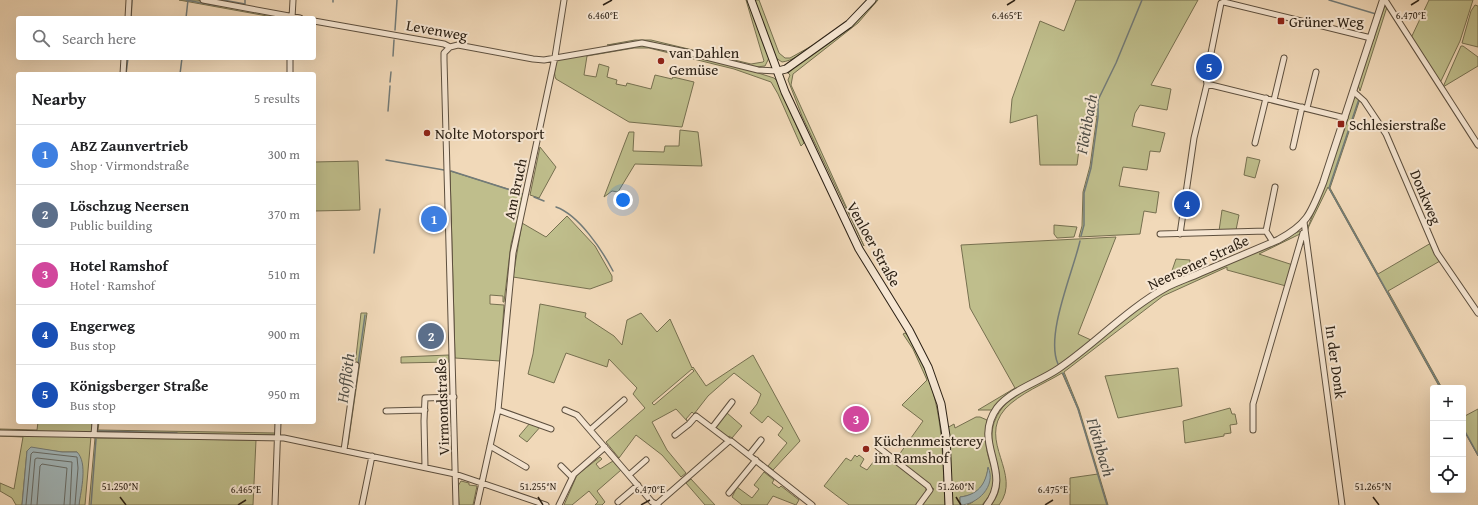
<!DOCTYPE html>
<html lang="en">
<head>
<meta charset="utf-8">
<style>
  :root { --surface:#fff; --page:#f2f2f2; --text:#202124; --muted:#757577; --line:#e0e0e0; --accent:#db2777 }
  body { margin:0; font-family:"Gentium Book Plus",serif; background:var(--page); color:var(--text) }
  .controls { position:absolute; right:12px; bottom:12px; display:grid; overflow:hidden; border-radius:4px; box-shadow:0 4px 16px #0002 }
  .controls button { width:36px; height:36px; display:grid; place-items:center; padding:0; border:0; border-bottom:1px solid var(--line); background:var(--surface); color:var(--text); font:20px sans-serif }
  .you { position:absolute; left:623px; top:200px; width:14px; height:14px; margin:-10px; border:3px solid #fff; border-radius:50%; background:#1a73e8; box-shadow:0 0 0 6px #1a73e833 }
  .badge { display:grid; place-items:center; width:26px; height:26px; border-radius:50%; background:var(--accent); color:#fff; font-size:13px; font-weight:700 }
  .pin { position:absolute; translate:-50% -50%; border:2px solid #fff; box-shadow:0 1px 4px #0006 }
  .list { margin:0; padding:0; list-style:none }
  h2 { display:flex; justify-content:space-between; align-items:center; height:52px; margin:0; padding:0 16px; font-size:17px }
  h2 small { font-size:13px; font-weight:400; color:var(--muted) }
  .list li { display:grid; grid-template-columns:26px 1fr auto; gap:12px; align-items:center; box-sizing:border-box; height:60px; padding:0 16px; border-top:1px solid var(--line) }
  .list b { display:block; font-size:15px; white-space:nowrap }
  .list p { margin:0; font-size:13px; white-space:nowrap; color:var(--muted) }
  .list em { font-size:13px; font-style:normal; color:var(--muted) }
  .icon { flex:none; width:22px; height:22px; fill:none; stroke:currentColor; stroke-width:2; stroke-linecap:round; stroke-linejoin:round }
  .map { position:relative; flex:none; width:1478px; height:505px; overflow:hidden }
  .search { position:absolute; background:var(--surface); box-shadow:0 4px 16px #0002; left:16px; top:16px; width:300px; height:44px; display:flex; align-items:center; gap:10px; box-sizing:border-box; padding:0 14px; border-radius:4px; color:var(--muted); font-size:15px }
  .panel { position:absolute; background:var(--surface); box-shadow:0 4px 16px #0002; left:16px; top:72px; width:300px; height:352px; border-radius:4px }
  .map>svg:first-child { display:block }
  .green { fill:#bfbe8c; stroke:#767050; fill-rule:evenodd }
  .water { fill:#a1b7bb; stroke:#727b79 }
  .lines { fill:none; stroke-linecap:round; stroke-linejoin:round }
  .shore { stroke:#666c68; stroke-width:1 }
  .stream { stroke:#727b79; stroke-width:1.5 }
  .minor-casing { stroke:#5d4f3e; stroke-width:7 }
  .tertiary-casing { stroke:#5d4f3e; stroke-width:8 }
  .secondary-casing { stroke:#2c2115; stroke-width:9 }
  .minor { stroke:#f6e6d2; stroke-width:5 }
  .tertiary { stroke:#f6e6d2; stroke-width:6 }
  .secondary { stroke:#f6e6d2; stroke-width:7 }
  .ticks { fill:none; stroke:#2c2115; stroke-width:1.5 }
  .poi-dot { fill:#8f2418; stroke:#f6e6d2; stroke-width:1.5 }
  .labels { text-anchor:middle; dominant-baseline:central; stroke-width:4; stroke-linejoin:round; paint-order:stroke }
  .poi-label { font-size:15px; fill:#2c2115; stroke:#f6e6d2; text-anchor:start }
  .street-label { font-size:15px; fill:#2c2115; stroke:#f6e6d2 }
  .water-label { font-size:16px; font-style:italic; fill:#4f4e47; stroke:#f6e6d2 }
  .ticks-label { font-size:10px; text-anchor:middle; fill:#2c2115; stroke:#f6e6d2; stroke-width:4; stroke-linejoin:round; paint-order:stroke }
</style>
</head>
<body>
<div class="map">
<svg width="1478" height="505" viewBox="0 0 1478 505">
  <rect width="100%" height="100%" fill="#f1d9b9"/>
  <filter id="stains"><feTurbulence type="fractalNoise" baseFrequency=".005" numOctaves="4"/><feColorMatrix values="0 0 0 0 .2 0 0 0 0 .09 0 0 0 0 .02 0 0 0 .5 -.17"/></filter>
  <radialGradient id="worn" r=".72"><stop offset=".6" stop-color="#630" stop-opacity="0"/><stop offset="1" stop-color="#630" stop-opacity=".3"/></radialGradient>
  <path class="green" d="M179,0h18l92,18h-11z
    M746,0h2l21,58 -4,8 -9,1 -109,-26 -40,4 28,-5h16l100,24 12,-2 1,-1z
    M754,0h5l20,53 6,5h5l27,-15 36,-25c-16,11 -52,42 -71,44l-6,-4z
    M874,0h4l-20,23 -65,51 -2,11 73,161 -62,-130 -14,-36 2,-5 -2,-2z
    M1076,0h122l-47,85 20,4 -4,21 -27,-5 -5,8 -3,13 33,7 -5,19 -10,-1 -3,19 -24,-3 -4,19 40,6 -3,21 -12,-2 -4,23 -61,3 3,-11 1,-34 7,-26 7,-50 -14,2 -6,47h-37l-3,-50 -27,8 2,-24 28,-78 24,10z
    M1429,0h44l-13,41 -20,42 -29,-45z
    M1385,5l2,2 -27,84 -2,-6z
    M1475,5l3,1v41l-16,-4 9,-32z
    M641,45l9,1 89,21 35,11 3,3 27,62 -3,3 -23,-52 -7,-12 -37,-13 -85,-21h-15l-47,8 -3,19 12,2 3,-13 10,3 -2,10 10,3 -1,4 10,2 1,-3 24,6 4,-14 17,4 1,-2 21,5 -12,45 -53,-5 -73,-43c-3,-6 -1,-15 3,-21z
    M1461,46h2l15,11v9l-35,21z
    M1356,96l4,3 -30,89 48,86 53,-31 9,18 -52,30 54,97h-2l-112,-201 -19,39 -2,6v-2l37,-99 10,-34z
    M680,130l18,2 4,34 -67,-2 -17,28 -6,-1 -8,6 25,-65h5l-1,19 31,1 1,-6h14z
    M540,147l16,20 -17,31 -9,-3z
    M1247,157l13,3 -5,18 -11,-3z
    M358,161l2,49 -46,1v-49z
    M450,171l74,23 -13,50 -7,58h-1v-6l-13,-1v9l14,1 -4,56 -45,-3z
    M1222,210l17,5 -3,15 -17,1z
    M567,216l28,30 17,30v5l-22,8 -77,-12 9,-54 24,14z
    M1054,225l23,2 -3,10 -17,1 -3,-4z
    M1300,231l2,2 -43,21 34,11 -7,21 -59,-16v-3l-64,29 -99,76 15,37 29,96h-38v-27l28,-4 -20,-65 -16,-36c-18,11 -42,20 -57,36 -28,32 18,65 -6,96h-8c28,-35 -24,-62 18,-105l152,-107z
    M1116,237l-38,97 13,6 66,-51 10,-4 9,-26 14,1 -1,14 -22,12 -109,81 -60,36 -6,7h-14l37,-22 -45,-80 -9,-63z
    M540,304l46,9 -1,4 29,19 8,9 5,-25 14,-7 16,19 13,-13 22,49 1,-1 13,19 47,-31 47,86 -27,29 -5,-4 19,-23 -9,-8 5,-7 -15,-12 -6,7 -12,-10 7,-9 4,-10 -27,-21 -26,23 -14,18 -2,-2 -6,7 2,3 -12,-13 -24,13 15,28 19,23 -5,4 -19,-22 -26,-20 -17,23 -13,-16 39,-34 -12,-14 4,-6 -28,-29 -2,8 -41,-14 -12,30 -26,-9 5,-20zM692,369l2,2 -40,34 -2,-2z
    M361,313h6l-19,132 -2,-1z
    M905,333c6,4 11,16 14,23 25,50 23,95 26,149h-25l14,-16 -38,-30 27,-38 -21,-16 25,-25 -14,-31 -10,-15z
    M449,355v7l-48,1v-6z
    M1178,368l4,38 -64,12 -13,-42z
    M1230,408l2,6h3l2,10 -7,1 1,8 -7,1v2l-39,7 -2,-22z
    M1478,409v47l-15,-27v-12z
    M727,413l15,13 -10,12 -3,-2 -2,2 -12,-10z
    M976,417h4l7,3c1,8 -2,16 -1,25 3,25 18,36 -4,60h-15l6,-3 13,-13 2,-21c-2,18 -11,27 -28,29v8h-8l-5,-77 7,-4 1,4z
    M38,422h54v12l-92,-3v-2l37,1z
    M96,422h3l-1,8 177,3v2l-180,-2z
    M530,423l11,3 -14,16 -8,-6z
    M0,434l91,2 -6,69h-6l3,-37 -5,-16h-15l-31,-4 -4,3 -5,54h-6l-4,-7 -12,-7v-8l14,6 9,-52 -23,-1z
    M95,438l161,2 -3,65h-164z
    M881,452l45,35v6l-10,12h-67l-25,-19 22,-28 5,3 4,-6 2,2 2,-2 5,4 -4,7 7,4z
    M600,457l2,2 -6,5 4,5 13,-8 8,9 -24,21 8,11 -3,3h-7l3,-3 -9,-11 -17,14h-8l13,-30z
    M764,472l10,8 -2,3 7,5 2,-2 18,14 -3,5 -23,-9 -6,9h-25l-10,-8 5,-10 15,11 7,-9 -5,-4z
    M691,479l24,26h-10l-19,-22z
    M461,481l8,2v2l8,1 -4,19h-14l-1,-19z"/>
  <path class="water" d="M31,447l31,5h15c11,11 4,38 2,53h-57l5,-54z
    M988,467c9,19 -11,38 -28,38v-8c17,-2 26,-12 28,-30z"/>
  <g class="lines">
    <path class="shore" d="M26,505l5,-51 2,-2 44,5 1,11 -3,37
      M31,505l4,-46 2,-1 35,4 -2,43
      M37,505l3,-39 2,-2 25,4 -3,37"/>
    <path class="stream" d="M186,0l32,6
      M223,0l22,4v-4
      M1329,0l47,14 -1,2
      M333,2v-2
      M131,18l1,-18
      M186,18l2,-18
      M395,30l2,-30
      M393,56l1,-16
      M126,74l2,-16
      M180,74l2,-16
      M390,82l1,-10
      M1359,99l-30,89 112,200
      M388,111l2,-25
      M386,160l58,10
      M451,171l72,23
      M534,197l10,4
      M556,207c23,8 46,43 57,64
      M1081,236l3,-11v-32l7,-25 7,-51v-17l18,-37 26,-63
      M374,253l6,-44
      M1058,364c-13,-29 15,-92 22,-123
      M358,365l7,-50
      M1063,373l15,36 29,96
      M1463,428l15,27
      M97,431l80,2
      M91,505l5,-66"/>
    <g class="minor-casing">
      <path id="minor" d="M203,0l97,18
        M1385,0l93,145
        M128,18l1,-18
        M292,18l1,-18
        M314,21l130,23 6,3 8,-2 75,14 11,1 98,-17 44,9 72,18 20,1
        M450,47l-6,6v7l12,445
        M123,74l1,-16
        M290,74v-16
        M1207,84l138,34
        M1354,92l10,9 22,33 51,119 41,60
        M1274,100l10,-42
        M1307,108l9,-36
        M1255,143l11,-45
        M1293,147l9,-40
        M1304,222l38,283
        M1266,231l9,-44
        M1160,234l106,-3 7,11
        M1180,234l14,-96 13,-54 -1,-6 15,-75 3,-1 147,36
        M498,410l53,19
        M565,410l12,5 75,87 6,3
        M386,411l39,-1
        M712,428l20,-26
        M590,430l34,-30
        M1253,430v-26l50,-171
        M0,433l284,5 171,36 91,31
        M94,435l1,-13
        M675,435l14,-11 7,-8 33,25
        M490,446l36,21
        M878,447l50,39 2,4 -11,15
        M344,450l12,-85
        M749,455l12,-15
        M561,466l11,11
        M425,467l-1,-46 1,-23 29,-1
        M629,475l17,-15
        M729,493l27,-33
        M618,502l20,-17
        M657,504l72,-63h2l81,64
        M275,505l3,-83
        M362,505l10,-49
        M477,505l21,-95 15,-157 42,-196 9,-57
        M559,505l15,-31 31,-27"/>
    </g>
    <g class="tertiary-casing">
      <path id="tertiary" d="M987,505c27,-34 -16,-61 10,-97 14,-18 42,-26 61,-39 37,-25 69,-60 109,-82 10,-5 22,-9 33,-14 26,-11 52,-22 78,-33 30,-16 33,-27 45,-57l60,-183"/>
    </g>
    <g class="secondary-casing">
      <path id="secondary" d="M751,0l34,92 74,157 50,81 19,37 13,37 5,32 3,69
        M778,71l8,-2 63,-45 23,-24"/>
    </g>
    <use href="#minor" class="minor"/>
    <use href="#tertiary" class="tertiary"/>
    <use href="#secondary" class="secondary"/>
  </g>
  <path class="ticks" d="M603,5l9,-5M1007,5l8,-5M1411,5l8,-5M120,497l6,8M538,497l5,8M956,497l5,8M1373,497l6,8M238,505l8,-5M641,505l9,-5M1045,505l8,-5"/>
  <g class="poi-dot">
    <rect x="1277" y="17" width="8" height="8" rx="2"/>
    <circle cx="661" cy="61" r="4"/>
    <rect x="1337" y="120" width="8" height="8" rx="2"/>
    <circle cx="427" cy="133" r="4"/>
    <circle cx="866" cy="449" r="4"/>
  </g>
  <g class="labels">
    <g class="poi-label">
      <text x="1289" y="21">Grüner Weg</text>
      <text x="669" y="52">van Dahlen<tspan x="669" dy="17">Gemüse</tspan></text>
      <text x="1349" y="124">Schlesierstraße</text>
      <text x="435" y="133">Nolte Motorsport</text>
      <text x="874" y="440">Küchenmeisterey<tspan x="874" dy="17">im Ramshof</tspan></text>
    </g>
    <g class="street-label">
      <text transform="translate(437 30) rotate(10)">Levenweg</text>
      <text transform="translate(515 189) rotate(-78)">Am Bruch</text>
      <text transform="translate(1426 197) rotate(67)">Donkweg</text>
      <text transform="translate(874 244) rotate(61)">Venloer Straße</text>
      <text transform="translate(1198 262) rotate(-25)">Neersener Straße</text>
      <text transform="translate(1336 362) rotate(82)">In der Donk</text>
      <text transform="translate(442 407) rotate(-92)">Virmondstraße</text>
    </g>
    <g class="water-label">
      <text transform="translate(1086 124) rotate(-80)">Flöthbach</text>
      <text transform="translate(345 378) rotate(-82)">Hofflöth</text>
      <text transform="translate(1101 447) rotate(73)">Flöthbach</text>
    </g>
  </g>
  <g class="ticks-label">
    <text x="603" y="19">6.460°E</text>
    <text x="1007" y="19">6.465°E</text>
    <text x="1411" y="19">6.470°E</text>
    <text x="120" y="490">51.250°N</text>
    <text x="538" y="490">51.255°N</text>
    <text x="956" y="490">51.260°N</text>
    <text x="1373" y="490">51.265°N</text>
    <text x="246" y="493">6.465°E</text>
    <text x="650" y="493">6.470°E</text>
    <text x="1053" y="493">6.475°E</text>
  </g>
  <rect width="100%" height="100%" filter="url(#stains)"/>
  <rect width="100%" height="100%" fill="url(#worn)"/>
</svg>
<div class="controls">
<button>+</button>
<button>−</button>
<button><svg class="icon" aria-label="locate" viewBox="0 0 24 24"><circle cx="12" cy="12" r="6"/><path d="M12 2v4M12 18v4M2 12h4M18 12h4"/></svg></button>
</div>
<div class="you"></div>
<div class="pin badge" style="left:434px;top:219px;background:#3f7fe0">1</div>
<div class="pin badge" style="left:431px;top:336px;background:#5c6f8a">2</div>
<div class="pin badge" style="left:856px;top:419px;background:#d1479c">3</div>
<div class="pin badge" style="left:1187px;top:204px;background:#1a4fb4">4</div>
<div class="pin badge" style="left:1209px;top:67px;background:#1a4fb4">5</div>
<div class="search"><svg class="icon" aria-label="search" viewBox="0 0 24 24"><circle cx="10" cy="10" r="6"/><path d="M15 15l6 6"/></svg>Search here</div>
<section class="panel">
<h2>Nearby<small>5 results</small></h2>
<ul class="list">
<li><span class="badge" style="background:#3f7fe0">1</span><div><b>ABZ Zaunvertrieb</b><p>Shop · Virmondstraße</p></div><em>300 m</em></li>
<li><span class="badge" style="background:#5c6f8a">2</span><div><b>Löschzug Neersen</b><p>Public building</p></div><em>370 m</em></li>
<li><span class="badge" style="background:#d1479c">3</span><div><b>Hotel Ramshof</b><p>Hotel · Ramshof</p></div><em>510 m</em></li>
<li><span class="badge" style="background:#1a4fb4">4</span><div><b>Engerweg</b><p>Bus stop</p></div><em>900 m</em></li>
<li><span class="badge" style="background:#1a4fb4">5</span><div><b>Königsberger Straße</b><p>Bus stop</p></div><em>950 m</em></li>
</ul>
</section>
</div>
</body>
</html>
